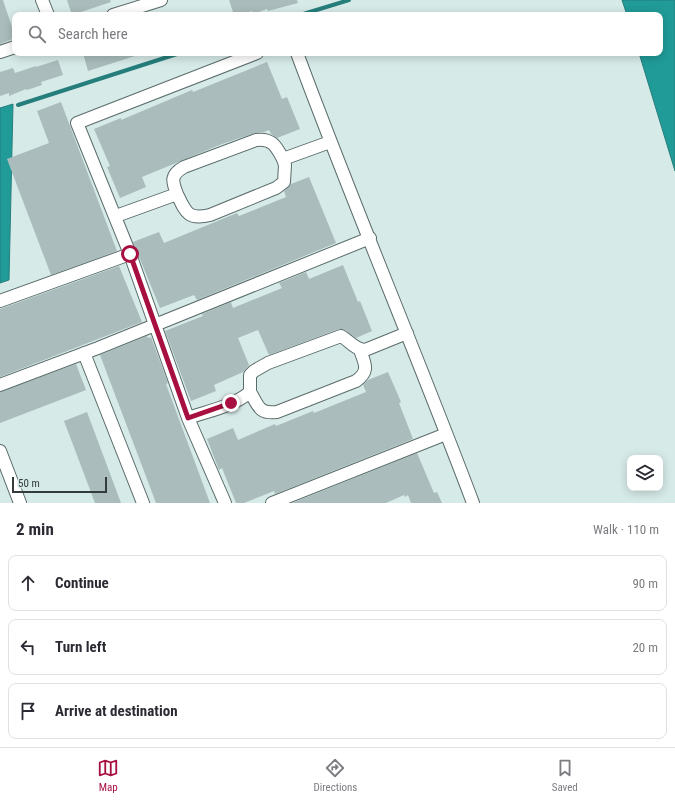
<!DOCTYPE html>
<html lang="en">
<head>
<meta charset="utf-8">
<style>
  :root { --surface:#fff; --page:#f2f2f3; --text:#2b2b33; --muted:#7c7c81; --line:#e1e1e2; --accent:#a70f40 }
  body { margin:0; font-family:"Roboto Condensed",sans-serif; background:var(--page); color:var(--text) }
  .controls { position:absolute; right:12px; bottom:12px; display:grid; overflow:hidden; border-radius:8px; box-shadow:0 2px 10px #0003 }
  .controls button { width:36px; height:36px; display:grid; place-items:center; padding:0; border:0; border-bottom:1px solid var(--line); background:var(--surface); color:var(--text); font:20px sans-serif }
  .scale { position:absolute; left:12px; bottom:10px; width:95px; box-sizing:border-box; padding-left:4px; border:2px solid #343c3b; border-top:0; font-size:11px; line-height:14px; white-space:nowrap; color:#343c3b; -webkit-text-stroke:3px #d6eae8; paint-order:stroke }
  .stop { position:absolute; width:12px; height:12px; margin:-9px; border:3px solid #a70f40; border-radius:50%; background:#fff }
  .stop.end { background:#a70f40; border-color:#fff; box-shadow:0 1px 4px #0008 }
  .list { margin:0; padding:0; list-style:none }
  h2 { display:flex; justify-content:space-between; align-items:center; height:52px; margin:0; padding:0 16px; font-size:17px }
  h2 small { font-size:13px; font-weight:400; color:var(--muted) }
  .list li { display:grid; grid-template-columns:26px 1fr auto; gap:12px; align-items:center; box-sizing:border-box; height:56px; margin:0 8px 8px; padding:0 8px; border:1px solid var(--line); border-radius:8px }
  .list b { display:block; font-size:15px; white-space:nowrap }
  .list em { font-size:13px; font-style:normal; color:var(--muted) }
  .icon { flex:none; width:22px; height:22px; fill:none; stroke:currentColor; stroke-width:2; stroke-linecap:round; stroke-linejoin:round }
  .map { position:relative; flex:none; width:675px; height:503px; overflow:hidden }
  .search { position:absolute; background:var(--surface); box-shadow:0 2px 10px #0003; left:12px; right:12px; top:12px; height:44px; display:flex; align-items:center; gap:10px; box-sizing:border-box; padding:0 14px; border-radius:8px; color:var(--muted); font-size:15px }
  .sheet { height:244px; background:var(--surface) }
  nav { display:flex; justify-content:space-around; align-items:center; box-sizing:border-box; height:56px; border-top:1px solid var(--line); background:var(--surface); font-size:11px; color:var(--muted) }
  nav a { display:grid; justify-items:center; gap:2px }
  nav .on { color:var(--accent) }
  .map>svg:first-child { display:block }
  .water { fill:#209b98; stroke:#267e7c }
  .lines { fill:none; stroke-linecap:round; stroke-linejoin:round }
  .stream { stroke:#267e7c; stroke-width:4 }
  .building { fill:#aabdbc }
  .minor-casing { stroke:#5a6c6a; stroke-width:14 }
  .minor { stroke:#fff; stroke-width:12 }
  .route { stroke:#a70f40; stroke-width:5 }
</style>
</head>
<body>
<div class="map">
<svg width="675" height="503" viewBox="0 0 675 503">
  <rect width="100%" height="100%" fill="#d6eae8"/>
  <path class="water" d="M622,0h53v171l-36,-118h21v-38h-33z
    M13,104l-4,176 -9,3v-175z"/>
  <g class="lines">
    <path class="stream" d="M300,15l49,-15
      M18,105l162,-52"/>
  </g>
  <path class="building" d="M0,0h3l12,36v2l-15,6z
    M67,0h43l1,2 -39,13z
    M229,0h68l1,3 -30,8 -1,-2 -14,5 -1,-3 -12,4h-6z
    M83,53h55v2l-50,16z
    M58,60l5,15 -22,7 1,3 -15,5 -1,-1 -17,7v-3l-9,3v-24l13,-4 2,5 21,-7v1z
    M267,62l15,37 5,-2 13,32 -23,9 -6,-4 -2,-4 -5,2 -9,1 -33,11 -80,33 4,10 -26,11 -13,-31 3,-1 -16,-37 27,-11v2l71,-30 1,2z
    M61,102l56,149 -66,24 -44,-116 42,-16 -12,-32z
    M309,177l27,66 -139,57 -3,-5 -34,13 -27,-66 26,-10 5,11 73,-30 2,3 47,-19 -2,-6 7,-7z
    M343,265l15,37 2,-1 12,30 -16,7 -11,-8 -6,-1 -70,26 -11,-25 -20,8 11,27 -6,7 -29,13 2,6 -25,10 -26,-70 38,-15 -1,-2 29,-12 2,6 49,-20 -3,-5 27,-11 3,7z
    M119,266l23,56 -142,55v-68z
    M147,336l1,2 3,-1 17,46 -2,1 44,119h-54l-56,-148z
    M76,364l10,26 -86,33v-31z
    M388,372l13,30 -2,1 14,36 -138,55 -1,-3 -30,12h-8l-14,-35 -3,2 -12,-31 26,-11 5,12 37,-16 1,2 37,-15 1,2 52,-21 -3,-7 5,-5z
    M87,412l34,91h-26l-31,-82z
    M417,453l17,40 3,-1 5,11h-31l-3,-8 -3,2 -1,-2 -18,8h-94z"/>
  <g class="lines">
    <g class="minor-casing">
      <path id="minor" d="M42,0l6,15
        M113,15l48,-15
        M0,52l15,-5
        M297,53c56,151 119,299 176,450
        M177,194c9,19 11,26 33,21l66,-27 8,-6 1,-17 -2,-6
        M116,216l61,-22c-5,-13 -7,-19 7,-27l72,-27c16,-2 20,6 27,19l47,-17
        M0,301l130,-47
        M84,353l59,150
        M0,385l98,-37 272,-110
        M250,392c9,14 8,22 27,20l79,-31c14,-10 9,-17 4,-31
        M188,418c20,-7 46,-12 62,-26v-17l4,-4 14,-8 73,-27c9,5 13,13 24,14l42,-17
        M0,451l20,52
        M225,503l-37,-85 -58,-164 -53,-131 180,-70
        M272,503l174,-69"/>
    </g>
    <use href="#minor" class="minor"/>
  </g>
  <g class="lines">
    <path class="route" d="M130,254l58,164 43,-15"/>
  </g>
</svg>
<div class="controls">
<button><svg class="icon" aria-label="layers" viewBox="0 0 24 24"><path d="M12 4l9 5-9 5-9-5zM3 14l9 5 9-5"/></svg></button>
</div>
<div class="scale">50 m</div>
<div class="stop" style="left:130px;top:254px"></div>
<div class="stop end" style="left:231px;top:403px"></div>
<div class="search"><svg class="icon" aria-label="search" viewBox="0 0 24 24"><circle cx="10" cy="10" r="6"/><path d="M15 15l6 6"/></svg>Search here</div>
</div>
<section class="sheet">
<h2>2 min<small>Walk · 110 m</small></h2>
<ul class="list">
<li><svg class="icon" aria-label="ahead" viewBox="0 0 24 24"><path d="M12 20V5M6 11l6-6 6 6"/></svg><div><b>Continue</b></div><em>90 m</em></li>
<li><svg class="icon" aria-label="left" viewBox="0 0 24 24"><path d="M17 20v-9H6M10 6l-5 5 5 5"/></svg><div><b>Turn left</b></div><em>20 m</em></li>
<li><svg class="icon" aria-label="arrive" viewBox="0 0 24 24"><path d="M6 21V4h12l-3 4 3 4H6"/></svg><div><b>Arrive at destination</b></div></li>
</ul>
</section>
<nav>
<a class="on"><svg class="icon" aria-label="map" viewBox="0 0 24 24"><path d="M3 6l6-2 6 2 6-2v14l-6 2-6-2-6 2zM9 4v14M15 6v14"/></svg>Map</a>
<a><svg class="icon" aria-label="directions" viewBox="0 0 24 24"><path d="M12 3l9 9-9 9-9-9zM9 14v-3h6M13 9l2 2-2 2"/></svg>Directions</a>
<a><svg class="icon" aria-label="saved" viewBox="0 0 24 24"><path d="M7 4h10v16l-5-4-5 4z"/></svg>Saved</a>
</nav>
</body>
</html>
